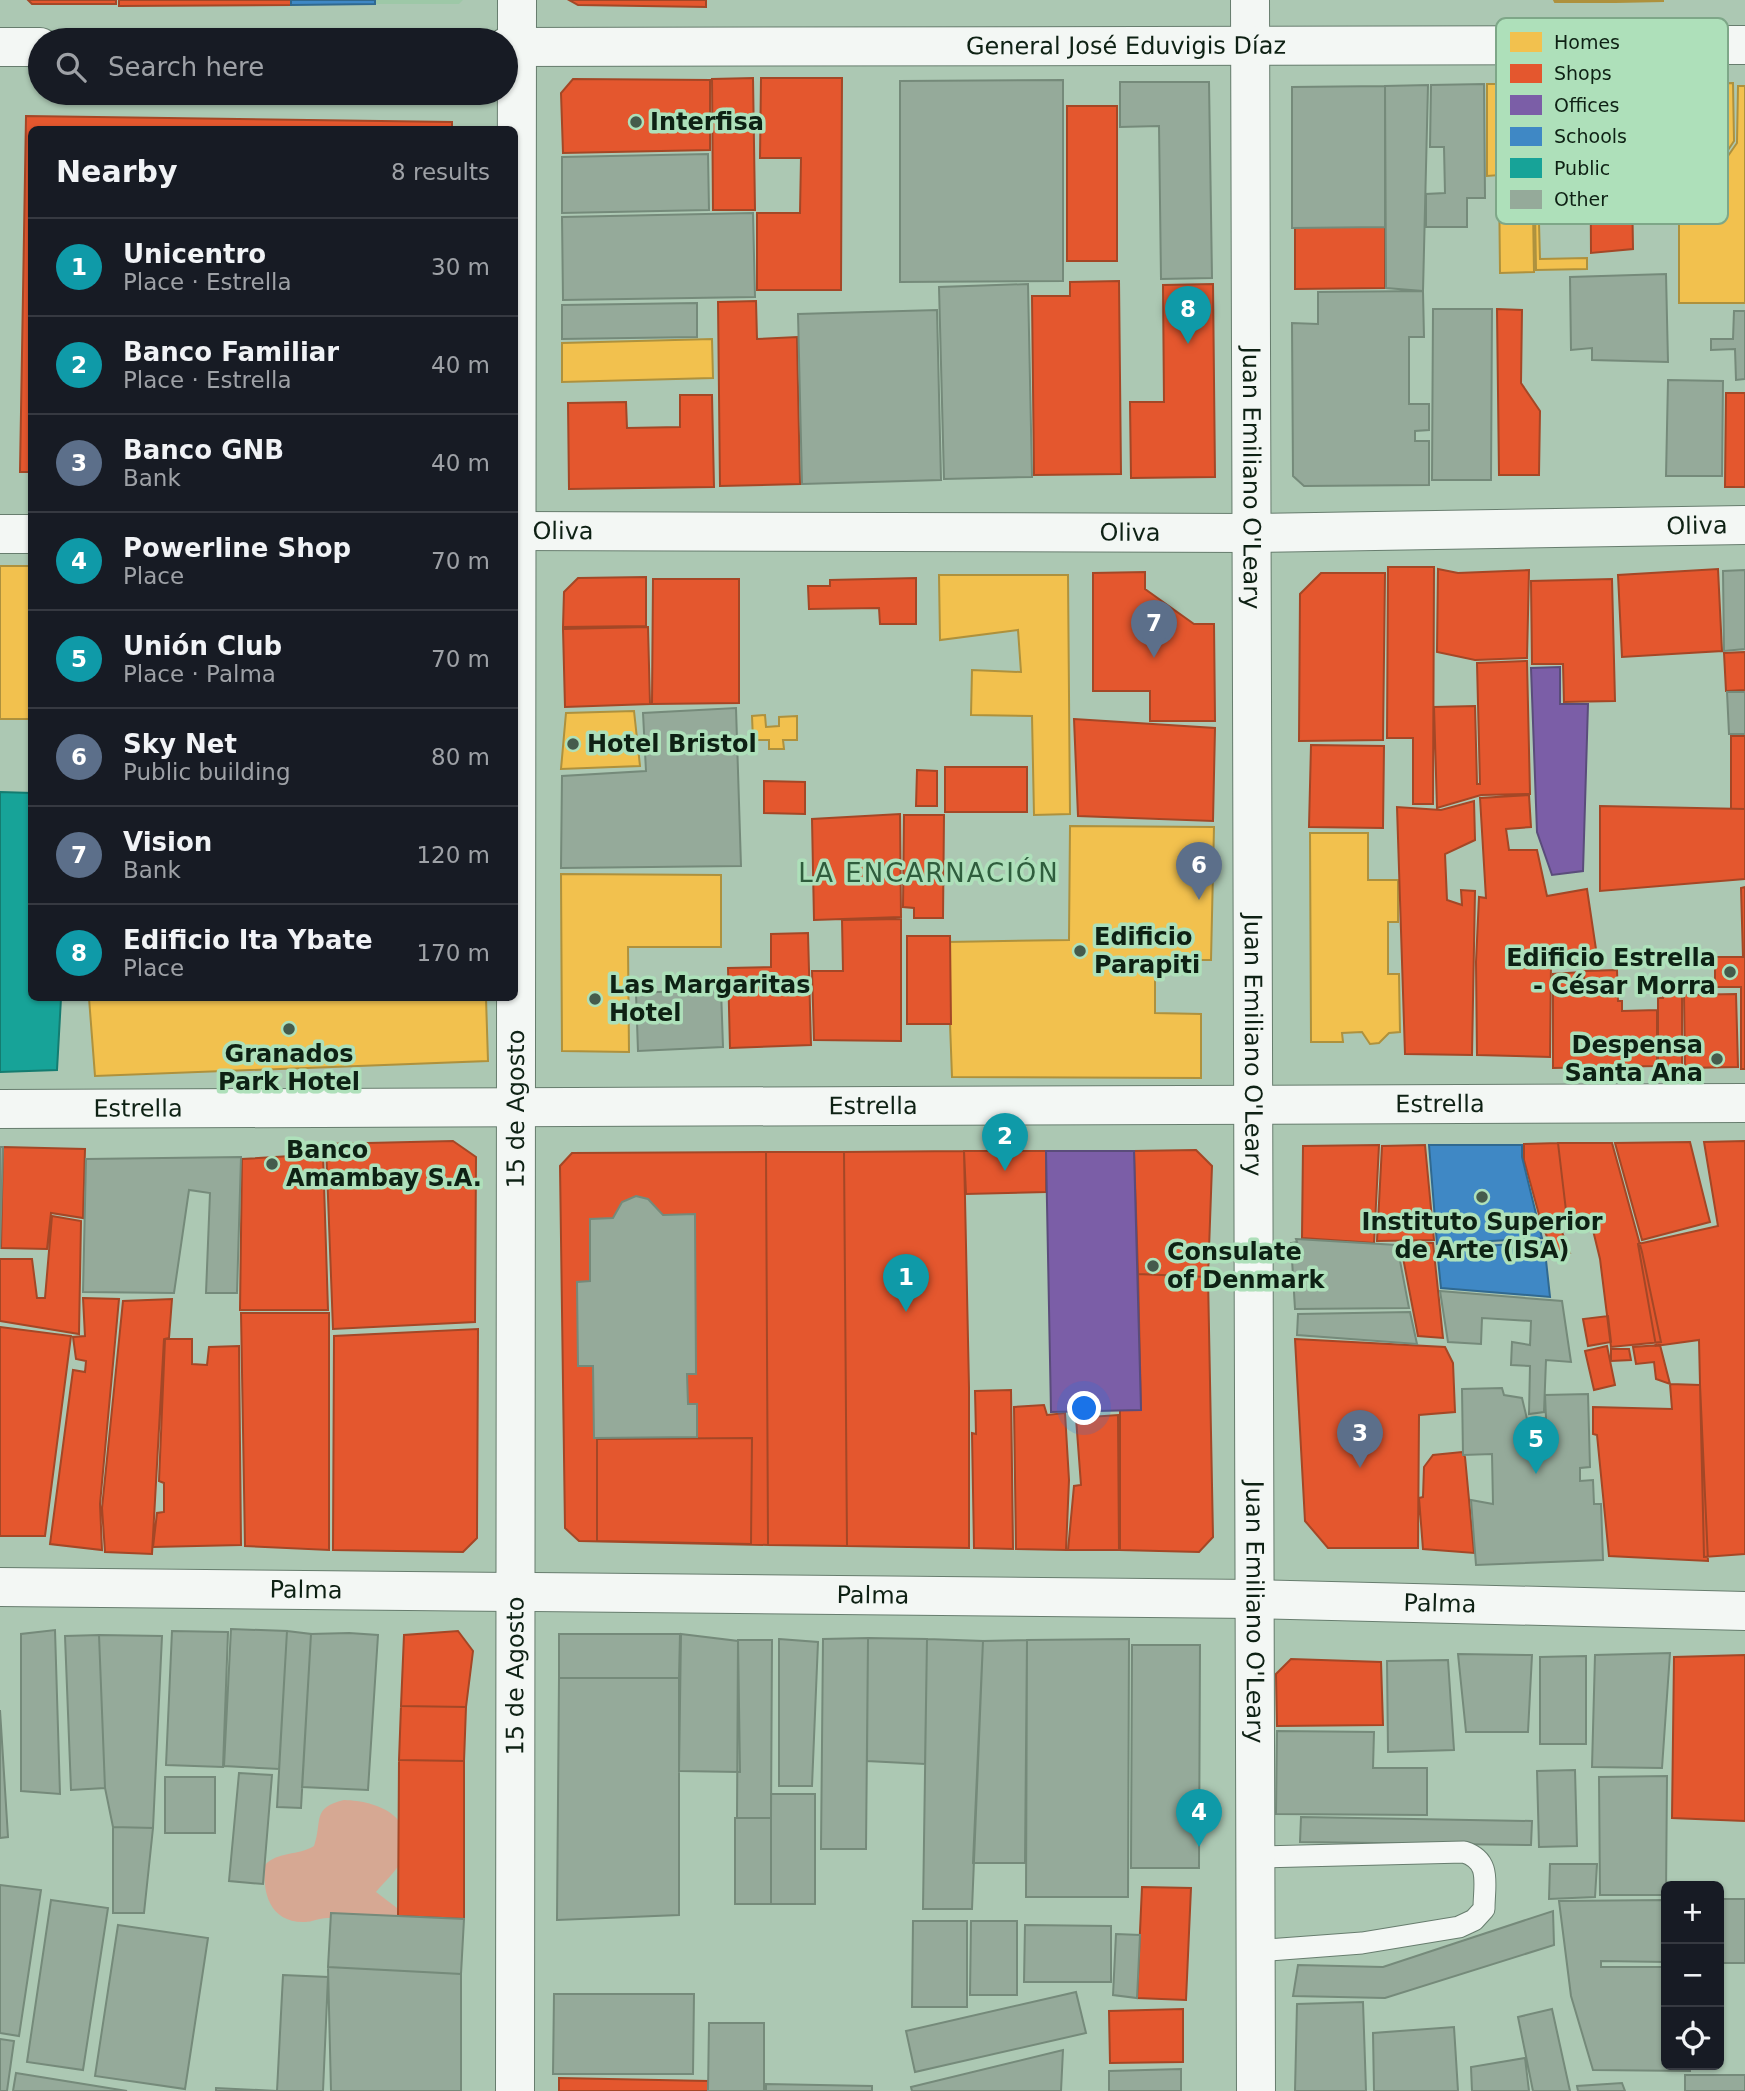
<!DOCTYPE html>
<html lang="en">
<head>
<meta charset="utf-8">
<style>
  :root { --surface:#171b24; --page:#20242c; --text:#f1f3f6; --muted:#9ea1a6; --line:#363941; --accent:#2563eb }
  body { margin:0; font-family:"DejaVu Sans",sans-serif; background:var(--page); color:var(--text) }
  .controls { position:absolute; right:21px; bottom:21px; display:grid; overflow:hidden; border-radius:10px; box-shadow:0 2px 5px #0004 }
  .controls button { width:63px; height:63px; display:grid; place-items:center; padding:0; border:0; border-bottom:2px solid var(--line); background:var(--surface); color:var(--text); font:35px sans-serif }
  .you { position:absolute; left:1085px; top:1409px; width:24px; height:24px; margin:-18px; border:5px solid #fff; border-radius:50%; background:#1a73e8; box-shadow:0 0 0 10px #1a73e833 }
  .badge { display:grid; place-items:center; width:46px; height:46px; border-radius:50%; background:var(--accent); color:#fff; font-size:23px; font-weight:700 }
  .pin { position:absolute; translate:-50% -58px; filter:drop-shadow(0 2px 4px #0008) }
  .pin::after { content:''; position:absolute; top:37px; width:24px; height:21px; background:inherit; clip-path:polygon(0 0,100% 0,50% 100%) }
  .list { margin:0; padding:0; list-style:none }
  h2 { display:flex; justify-content:space-between; align-items:center; height:91px; margin:0; padding:0 28px; font-size:30px }
  h2 small { font-size:23px; font-weight:400; color:var(--muted) }
  .list li { display:grid; grid-template-columns:46px 1fr auto; gap:21px; align-items:center; box-sizing:border-box; height:98px; padding:0 28px; border-top:2px solid var(--line) }
  .list b { display:block; font-size:26px; white-space:nowrap }
  .list p { margin:0; font-size:23px; white-space:nowrap; color:var(--muted) }
  .list em { font-size:23px; font-style:normal; color:var(--muted) }
  .icon { flex:none; width:38px; height:38px; fill:none; stroke:currentColor; stroke-width:2; stroke-linecap:round; stroke-linejoin:round }
  .map { position:relative; flex:none; width:1745px; height:2091px; overflow:hidden }
  .search { position:absolute; background:var(--surface); box-shadow:0 2px 5px #0004; left:28px; top:28px; width:490px; height:77px; display:flex; align-items:center; gap:18px; box-sizing:border-box; padding:0 24px; border-radius:38px; color:var(--muted); font-size:26px }
  .panel { position:absolute; background:var(--surface); box-shadow:0 2px 5px #0004; left:28px; top:126px; width:490px; height:875px; border-radius:10px }
  .map>svg:first-child { display:block }
  .built { fill:#9dc8a7 }
  .green { fill:#d6a893 }
  .homes { fill:#f2c14e; stroke:#ae913d; stroke-width:2 }
  .shops { fill:#e4572e; stroke:#a44726; stroke-width:2 }
  .offices { fill:#7b5ea7; stroke:#5a4c7b; stroke-width:2 }
  .schools { fill:#3f88c5; stroke:#306990; stroke-width:2 }
  .public { fill:#17a398; stroke:#147c70; stroke-width:2 }
  .building { fill:#95aa9a; stroke:#758a7a; stroke-width:2 }
  .lines { fill:none; stroke-linecap:round; stroke-linejoin:round }
  .service-casing { stroke:#677d6e; stroke-width:23 }
  .minor-casing { stroke:#677d6e; stroke-width:40 }
  .tertiary-casing { stroke:#677d6e; stroke-width:40 }
  .service { stroke:#f3f7f4; stroke-width:21 }
  .minor { stroke:#f3f7f4; stroke-width:38 }
  .tertiary { stroke:#f3f7f4; stroke-width:38 }
  .poi-dot { fill:#455b4c; stroke:#aee0ba; stroke-width:2.5 }
  .labels { text-anchor:middle; dominant-baseline:central; stroke-width:7; stroke-linejoin:round; paint-order:stroke }
  .street-label { font-size:24px; fill:#0e2114; stroke:#aee0ba }
  .poi-label { font-size:24px; font-weight:bold; fill:#0e2114; stroke:#aee0ba; text-anchor:start }
  .neighbourhood-label { font-size:26px; letter-spacing:2px; fill:#2f5d3d; stroke:#aee0ba }
  .key { fill:#aee0ba; stroke:#7ea788; stroke-width:2 }
  .key-label { font-size:19px; fill:#0e2114 }
</style>
</head>
<body>
<div class="map">
<svg width="1745" height="2091" viewBox="0 0 1745 2091">
  <rect width="100%" height="100%" fill="#acc8b3"/>
  <path class="built" d="M375,0h88l-4,4h-84z"/>
  <path class="green" d="M344,1800c34,1 72,16 59,57 -4,12 -19,25 -27,35l21,16 1,8c-24,1 -48,1 -71,2 -8,0 -15,4 -22,4 -35,1 -43,-29 -40,-57 13,-14 33,-9 49,-19 9,-26 -3,-38 30,-46z"/>
  <path class="homes" d="M1554,0h61v2h-60z
    M1616,0h47v1l-47,1z
    M1733,83l1,58 -46,69h-14l1,-126z
    M1487,84h44l3,188 -34,1 -1,-98 -12,1z
    M1589,85v54h-17l1,83 -34,1 1,36 47,-1v11l-51,1 -3,-184z
    M1738,86h7v217h-66v-91h10l48,-69z
    M712,339l1,39 -151,4v-39z
    M0,566h32v153h-32z
    M939,575h129l2,239 -36,1 -2,-99 -61,-1 1,-45 49,2 -3,-42 -78,10z
    M634,711l6,55 -79,3 5,-56z
    M765,715l1,12 13,-1v-9l18,-1v24h-14l1,9h-15v-9h-16l-1,-24z
    M1070,826l144,1 -3,133h-56v53l46,1v64l-249,-1 -5,-135 122,-2z
    M1310,833h58v47h30v42h-10v52h11l1,58 -11,1 -10,10 -9,1 -8,-12 -20,1 1,9h-32z
    M561,874l160,1v72h-93l1,105 -67,-1z
    M89,998h397l2,63 -393,15z"/>
  <path class="shops" d="M28,0h88v4h-84z
    M119,0h172v5l-172,1z
    M569,0h137v7l-128,-2z
    M753,78l2,132h-42l-1,-131z
    M761,78h81l-1,212h-84v-77h43l1,-55h-41z
    M573,79l137,1v70l-147,3 -2,-60z
    M1590,84h67l-1,102 -24,1 1,62 -42,4z
    M1067,106h50v155h-50z
    M26,116l426,6v8h-420v342h-12z
    M1295,226l90,1v61l-90,1z
    M1119,281l2,193 -87,1 -2,-179h38v-14z
    M1213,284l2,193 -84,1 -1,-76h34l-1,-117z
    M756,301l1,38 40,-2 3,147 -80,2 -2,-184z
    M1497,309l25,1 -1,73 19,28 -1,64h-40z
    M1726,393h19v94h-20z
    M680,395h32l2,92 -145,2 -1,-86 58,-1 1,26 53,-1z
    M1388,567h46l-1,237h-20v-66h-26z
    M1438,569l20,4 71,-3 -2,88 -52,2 -38,-8z
    M1718,569l4,82 -100,6 -4,-82z
    M1145,572v17l49,35h20l1,97h-65v-30h-57v-118z
    M1321,573h64l-2,167 -84,1 1,-147z
    M646,577v49l-83,1 1,-35 14,-14z
    M916,578v46h-36l-1,-16 -70,1 -1,-23h22v-6z
    M653,579h86v124l-87,1z
    M1612,579l3,122 -51,1 -1,-38h-31l-1,-83z
    M648,627l2,77 -85,3 -2,-78z
    M1745,652v38l-19,1 -2,-38z
    M1527,661l3,133 -49,1 -44,13 -3,-101 41,-1 2,78h3l-3,-121z
    M1074,719l141,9 -2,93 -135,-5z
    M1731,736h14v73h-14z
    M1311,745l73,1 -1,82 -74,-1z
    M945,767h82v45h-82z
    M917,770l20,1v35h-21z
    M764,781l41,1v32l-41,-1z
    M1529,795l2,32 -25,2 3,21h28l10,46 40,-7 10,67 -46,7 -1,94 -73,-2 -1,-93 3,-65 7,1 -6,-100z
    M1474,801l1,39 -30,14 2,46 15,5 -1,-15 14,1 -3,164 -67,-1 -8,-247 44,3z
    M1600,806l145,3v70l-145,12z
    M900,814l1,103 -87,3 -2,-101z
    M904,815h40l-1,103h-29v-10l-11,-1z
    M1745,887v182h-4v-82h-26v-30h28l-2,-69z
    M901,919v122l-87,-1 -2,-69h31l-1,-51z
    M808,933l3,112 -81,3 -2,-80 43,-1v-33z
    M907,936h43l1,88h-44z
    M1617,970l1,31h4v10l35,-1v56l-104,2v-94l28,-2v23l4,-1 -1,-23z
    M1682,987v79h-24v-68h5v-10z
    M1736,994l2,73 -53,1 -1,-73z
    M453,1141l23,16 -1,165 -142,7 -7,-185z
    M1745,1141v413l-41,3 -5,-217 -43,6 -18,-102 80,-18 -14,-84z
    M1690,1142l20,80 -68,18 -27,-97z
    M1558,1143h54l30,109 19,90 -50,5 -11,-88 -10,-41 -23,1z
    M1558,1143l9,76h-10l13,34 -14,6 -15,-37 -17,-62v-16z
    M1379,1145l-5,98 -72,-5 1,-92z
    M1425,1145l9,95 -57,1 5,-95z
    M3,1147l82,2 -2,69 -32,-5 -4,36 -46,-1z
    M1196,1150l16,16 -4,111 -70,-3 -4,-123z
    M964,1151l5,236v161l-122,-2 -3,-394z
    M964,1151h82v41l-80,2z
    M766,1152l2,393 -189,-4 -14,-13 -5,-362 12,-13z
    M766,1152h78l3,394 -79,-1z
    M323,1154l5,156h-88l2,-151z
    M52,1216l29,5 -2,113 -79,-13v-62h32l5,39h8z
    M1400,1242l33,1 10,95 -25,-2z
    M1138,1274l70,3 5,260 -14,15 -79,-2v-140h21z
    M83,1298l36,1 -19,205 2,46 -52,-6 23,-174 12,2 1,-11 -10,-2 -3,-22 12,-1z
    M172,1299l-3,39 -5,1 -12,215 -47,-2 -3,-44 21,-207z
    M241,1313h88v237l-84,-4z
    M1608,1316l3,26 -23,4 -5,-27z
    M0,1327l71,9 -26,200h-45z
    M478,1329l-1,209 -14,14 -130,-2 1,-214z
    M165,1339h27v25l15,1 2,-18 30,-1 2,199 -88,2 4,-34 7,-1v-29l-5,-2z
    M1295,1339l150,8 8,16 2,49 -36,3 -1,133h-90l-23,-27z
    M1660,1345l10,39 -14,-5 -2,-17 -18,2 -3,-17z
    M1607,1346l8,39 -21,5 -9,-39z
    M1611,1349h18l2,11 -20,1z
    M1670,1384l30,1 8,176 -99,-5 -12,-121 -4,-1v-27l79,2z
    M1011,1390l2,159 -39,-1 -2,-115 4,1 -1,-43z
    M1044,1405l3,10 18,-2 4,67 -3,70 -50,-1 -2,-142z
    M1118,1415l1,135h-51l6,-64 7,-1 -5,-67z
    M752,1438l-1,106 -154,-3v-102z
    M1462,1452l3,5 9,96 -51,-4 -4,-51 4,-1 1,-30 9,-12z
    M458,1631l15,20 -7,56 -65,-1 3,-71z
    M1745,1655v166l-73,-3 2,-161z
    M1291,1659l90,3 2,63 -106,1 -1,-52z
    M401,1706l65,1 -2,54 -65,-1z
    M399,1760l65,1v158l-66,-3z
    M1142,1887l49,1 -5,112 -49,-2z
    M1183,2009v53l-73,1 -1,-52z
    M559,2078l149,3v10h-149z"/>
  <path class="offices" d="M1560,667v37h28l-5,167 -31,4 -15,-43 -6,-164z
    M1046,1151h88l7,259 -90,2z"/>
  <path class="schools" d="M291,0h84v4l-84,1z
    M1429,1145h93v12l20,81 -105,6z
    M1544,1242l6,55 -109,-9 -4,-39z"/>
  <path class="public" d="M0,792l32,1v205h29l-4,72 -57,2z"/>
  <path class="building" d="M1063,80v201l-163,1v-201z
    M1120,82h89l3,196 -51,1 -2,-153 -39,1z
    M1484,84l1,114h-18v29h-41v-33l19,-1 -1,-46h-14l1,-62z
    M1428,85l-5,206 -37,-3 -1,-202z
    M1385,86v141l-93,1v-141z
    M708,154l1,56 -147,3v-56z
    M753,213l2,84 -192,3 -1,-83z
    M1666,274l2,88 -76,-2v-12l-21,2 -1,-73z
    M1028,284l4,193 -88,2 -5,-192z
    M1423,291l1,46h-15v67h20v26l-14,1v10h14v44l-125,1 -11,-10 -1,-153 26,1v-32z
    M697,303v34l-135,2v-34z
    M1433,309h59l-1,171h-59z
    M937,310l4,170 -139,4 -4,-170z
    M1734,311h11v68l-9,1 -1,-31 -24,1v-11h22z
    M1668,380l55,1 -1,95h-56z
    M1745,570v79l-21,2 -1,-80z
    M1727,692h18v42h-16z
    M736,708l5,158 -180,2 1,-92 84,-5 -3,-58z
    M721,989l2,58 -85,4 -2,-58z
    M0,1147h3l-3,102z
    M241,1157l-4,136h-31l4,-100 -21,-3 -15,103 -91,-1 3,-133z
    M636,1196l12,3 15,16 32,-1 1,160h-9l1,30h9v33l-103,1 -1,-72h-15l-1,-84 13,-1v-62l23,-1 9,-16z
    M1296,1239l101,6 12,63 -114,1 -4,-66 6,-1z
    M1440,1291l122,10 9,61 -25,-2 -2,52 -15,2 1,-48 -19,-1 1,-23 18,3 1,-24 -49,-3 -1,26 -33,-2z
    M1410,1312l7,32 -120,-9 1,-21z
    M1502,1388l2,7 18,3 5,21 19,-1 -1,-23 43,-1 2,73 -10,1v13l13,-1 1,24h7l2,56 -127,5 -5,-65 22,4 -1,-50 -29,1 -1,-66z
    M231,1629l56,2 -8,138 -55,-3z
    M55,1630l5,164 -39,-3v-157z
    M172,1631l56,1 -5,135 -57,-2z
    M287,1631l24,3 -10,174 -24,-1z
    M349,1633l29,2 -10,155 -66,-3 9,-153z
    M559,1634h121l-1,44h-120z
    M681,1634l57,7 2,131 -61,-1z
    M99,1635l63,1 -9,192 -40,-1 -8,-39z
    M99,1635l6,153 -34,2 -6,-154z
    M868,1638l-2,211h-45l2,-210z
    M868,1638l59,1 -2,125 -58,-3z
    M779,1639l39,3 -6,144h-33z
    M927,1639l56,2 -11,268h-49z
    M1129,1639l-1,258h-102l1,-257z
    M738,1640h34l-1,178h-34z
    M1027,1640l-2,223h-52l10,-222z
    M1132,1645h68l-1,223h-68z
    M1670,1653l-8,115 -70,-1 3,-112z
    M1458,1654l74,1 -4,77h-62z
    M1586,1656v88h-46v-87z
    M1448,1660l6,90 -66,2 -1,-91z
    M559,1678h120v237l-122,5z
    M0,1710l8,127 -8,1z
    M1277,1731l97,1 -1,36h54v47l-151,-1z
    M1575,1770l2,76 -38,1 -2,-76z
    M239,1773l33,2 -9,109 -34,-3z
    M1667,1776l-1,119h-66l-1,-118z
    M165,1777h50v56h-50z
    M771,1794h44v110h-44z
    M1301,1817l231,4 -1,24 -231,-3z
    M735,1818h36v86h-36z
    M113,1827l40,1 -9,85h-31z
    M1550,1864h47l-2,33 -46,2z
    M0,1885l41,5 -22,146 -19,-3z
    M1719,1899h26v64h-26z
    M51,1900l57,8 -25,162 -56,-8z
    M1666,1900v62l-65,-1v6h65v98h24v6l-97,-1 -22,-74 -12,-95z
    M1553,1911l1,34 -169,53 -92,-2 5,-31 85,2z
    M331,1913l133,6 -3,55 -133,-7z
    M913,1921h54v86h-55z
    M971,1921h46v74h-47z
    M118,1925l90,13 -23,151 -90,-13z
    M1025,1925l86,1v56h-87z
    M1116,1934l24,1 -3,63 -24,-3z
    M328,1967l133,7v117h-130z
    M283,1975l45,2 -5,114h-107v-3l61,3z
    M1076,1992l10,41 -171,39 -9,-41z
    M554,1994h140l-1,80h-140z
    M1363,2002l3,89h-71l2,-87z
    M1552,2009l18,82h-37l-15,-74z
    M709,2023h55v68h-56z
    M1454,2027l4,64h-84l-1,-58z
    M0,2039l14,2 -7,50h-7z
    M1063,2050l-2,41h-149l-1,-4z
    M1525,2058l4,33h-57l-1,-24z
    M1181,2069v22h-72v-20z
    M16,2073l111,18h-114z
    M1685,2075h60v16h-60z
    M1622,2083l3,8h-47l-1,-5z
    M766,2084l106,2v5h-106z"/>
  <g class="lines">
    <g class="service-casing">
      <path id="service" d="M1255,1857l209,-5c28,9 20,32 20,57l-10,11 -15,7 -97,16 -107,8"/>
    </g>
    <g class="minor-casing">
      <g id="minor">
        <path id="s1" d="M1250,0l6,2091"/>
        <path id="s2" d="M0,1109l1745,-6"/>
        <path id="s3" d="M0,1587l1254,12 491,12"/>
        <path id="s4" d="M515,2091l2,-2091"/>
      </g>
    </g>
    <g class="tertiary-casing">
      <g id="tertiary">
        <path d="M0,47h40"/>
        <path id="s5" d="M506,47l1239,-2"/>
        <path id="s6" d="M514,531l737,2 494,-8"/>
        <path d="M0,534h32"/>
      </g>
    </g>
    <use href="#service" class="service"/>
    <use href="#minor" class="minor"/>
    <use href="#tertiary" class="tertiary"/>
  </g>
  <g class="poi-dot">
    <circle cx="636" cy="122" r="7"/>
    <circle cx="573" cy="744" r="7"/>
    <circle cx="1080" cy="951" r="7"/>
    <circle cx="1730" cy="972" r="7"/>
    <circle cx="595" cy="999" r="7"/>
    <circle cx="289" cy="1029" r="7"/>
    <circle cx="1717" cy="1059" r="7"/>
    <circle cx="272" cy="1164" r="7"/>
    <circle cx="1482" cy="1197" r="7"/>
    <circle cx="1153" cy="1266" r="7"/>
  </g>
  <g class="labels">
    <g class="street-label">
      <text stroke="none"><textPath href="#s5" startOffset="620">General José Eduvigis Díaz</textPath></text>
      <text stroke="none"><textPath href="#s1" startOffset="478">Juan Emiliano O'Leary</textPath></text>
      <text stroke="none"><textPath href="#s6" startOffset="1183">Oliva</textPath></text>
      <text stroke="none"><textPath href="#s6" startOffset="49">Oliva</textPath></text>
      <text stroke="none"><textPath href="#s6" startOffset="616">Oliva</textPath></text>
      <text stroke="none"><textPath href="#s1" startOffset="1045">Juan Emiliano O'Leary</textPath></text>
      <text stroke="none"><textPath href="#s2" startOffset="1440">Estrella</textPath></text>
      <text stroke="none"><textPath href="#s2" startOffset="873">Estrella</textPath></text>
      <text stroke="none"><textPath href="#s2" startOffset="138">Estrella</textPath></text>
      <text stroke="none"><textPath href="#s4" startOffset="982">15 de Agosto</textPath></text>
      <text stroke="none"><textPath href="#s3" startOffset="306">Palma</textPath></text>
      <text stroke="none"><textPath href="#s3" startOffset="873">Palma</textPath></text>
      <text stroke="none"><textPath href="#s3" startOffset="1440">Palma</textPath></text>
      <text stroke="none"><textPath href="#s1" startOffset="1612">Juan Emiliano O'Leary</textPath></text>
      <text stroke="none"><textPath href="#s4" startOffset="415">15 de Agosto</textPath></text>
    </g>
    <g class="poi-label">
      <text x="650" y="122">Interfisa</text>
      <text x="587" y="744">Hotel Bristol</text>
      <text x="1094" y="937">Edificio<tspan x="1094" dy="28">Parapiti</tspan></text>
      <text x="1716" y="958" text-anchor="end">Edificio Estrella<tspan x="1716" dy="28">- César Morra</tspan></text>
      <text x="609" y="985">Las Margaritas<tspan x="609" dy="28">Hotel</tspan></text>
      <text x="1703" y="1045" text-anchor="end">Despensa<tspan x="1703" dy="28">Santa Ana</tspan></text>
      <text x="289" y="1054" text-anchor="middle">Granados<tspan x="289" dy="28">Park Hotel</tspan></text>
      <text x="286" y="1150">Banco<tspan x="286" dy="28">Amambay S.A.</tspan></text>
      <text x="1482" y="1222" text-anchor="middle">Instituto Superior<tspan x="1482" dy="28">de Arte (ISA)</tspan></text>
      <text x="1167" y="1252">Consulate<tspan x="1167" dy="28">of Denmark</tspan></text>
    </g>
    <g class="neighbourhood-label">
      <text x="929" y="873">LA ENCARNACIÓN</text>
    </g>
  </g>
  <rect x="1496" y="18" width="232" height="206" rx="10" class="key"/>
  <rect x="1510" y="32" width="32" height="20" fill="#f2c14e"/>
  <rect x="1510" y="64" width="32" height="19" fill="#e4572e"/>
  <rect x="1510" y="95" width="32" height="20" fill="#7b5ea7"/>
  <rect x="1510" y="127" width="32" height="19" fill="#3f88c5"/>
  <rect x="1510" y="158" width="32" height="20" fill="#17a398"/>
  <rect x="1510" y="190" width="32" height="19" fill="#95aa9a"/>
  <g class="key-label">
    <text x="1554" y="49">Homes</text>
    <text x="1554" y="80">Shops</text>
    <text x="1554" y="112">Offices</text>
    <text x="1554" y="143">Schools</text>
    <text x="1554" y="175">Public</text>
    <text x="1554" y="206">Other</text>
  </g>
</svg>
<div class="controls">
<button>+</button>
<button>−</button>
<button><svg class="icon" aria-label="locate" viewBox="0 0 24 24"><circle cx="12" cy="12" r="6"/><path d="M12 2v4M12 18v4M2 12h4M18 12h4"/></svg></button>
</div>
<div class="you"></div>
<div class="pin badge" style="left:906px;top:1312px;background:#0f9aa8">1</div>
<div class="pin badge" style="left:1005px;top:1171px;background:#0f9aa8">2</div>
<div class="pin badge" style="left:1360px;top:1468px;background:#5c6f8a">3</div>
<div class="pin badge" style="left:1199px;top:1847px;background:#0f9aa8">4</div>
<div class="pin badge" style="left:1536px;top:1474px;background:#0f9aa8">5</div>
<div class="pin badge" style="left:1199px;top:900px;background:#5c6f8a">6</div>
<div class="pin badge" style="left:1154px;top:658px;background:#5c6f8a">7</div>
<div class="pin badge" style="left:1188px;top:344px;background:#0f9aa8">8</div>
<div class="search"><svg class="icon" aria-label="search" viewBox="0 0 24 24"><circle cx="10" cy="10" r="6"/><path d="M15 15l6 6"/></svg>Search here</div>
<section class="panel">
<h2>Nearby<small>8 results</small></h2>
<ul class="list">
<li><span class="badge" style="background:#0f9aa8">1</span><div><b>Unicentro</b><p>Place · Estrella</p></div><em>30 m</em></li>
<li><span class="badge" style="background:#0f9aa8">2</span><div><b>Banco Familiar</b><p>Place · Estrella</p></div><em>40 m</em></li>
<li><span class="badge" style="background:#5c6f8a">3</span><div><b>Banco GNB</b><p>Bank</p></div><em>40 m</em></li>
<li><span class="badge" style="background:#0f9aa8">4</span><div><b>Powerline Shop</b><p>Place</p></div><em>70 m</em></li>
<li><span class="badge" style="background:#0f9aa8">5</span><div><b>Unión Club</b><p>Place · Palma</p></div><em>70 m</em></li>
<li><span class="badge" style="background:#5c6f8a">6</span><div><b>Sky Net</b><p>Public building</p></div><em>80 m</em></li>
<li><span class="badge" style="background:#5c6f8a">7</span><div><b>Vision</b><p>Bank</p></div><em>120 m</em></li>
<li><span class="badge" style="background:#0f9aa8">8</span><div><b>Edificio Ita Ybate</b><p>Place</p></div><em>170 m</em></li>
</ul>
</section>
</div>
</body>
</html>
